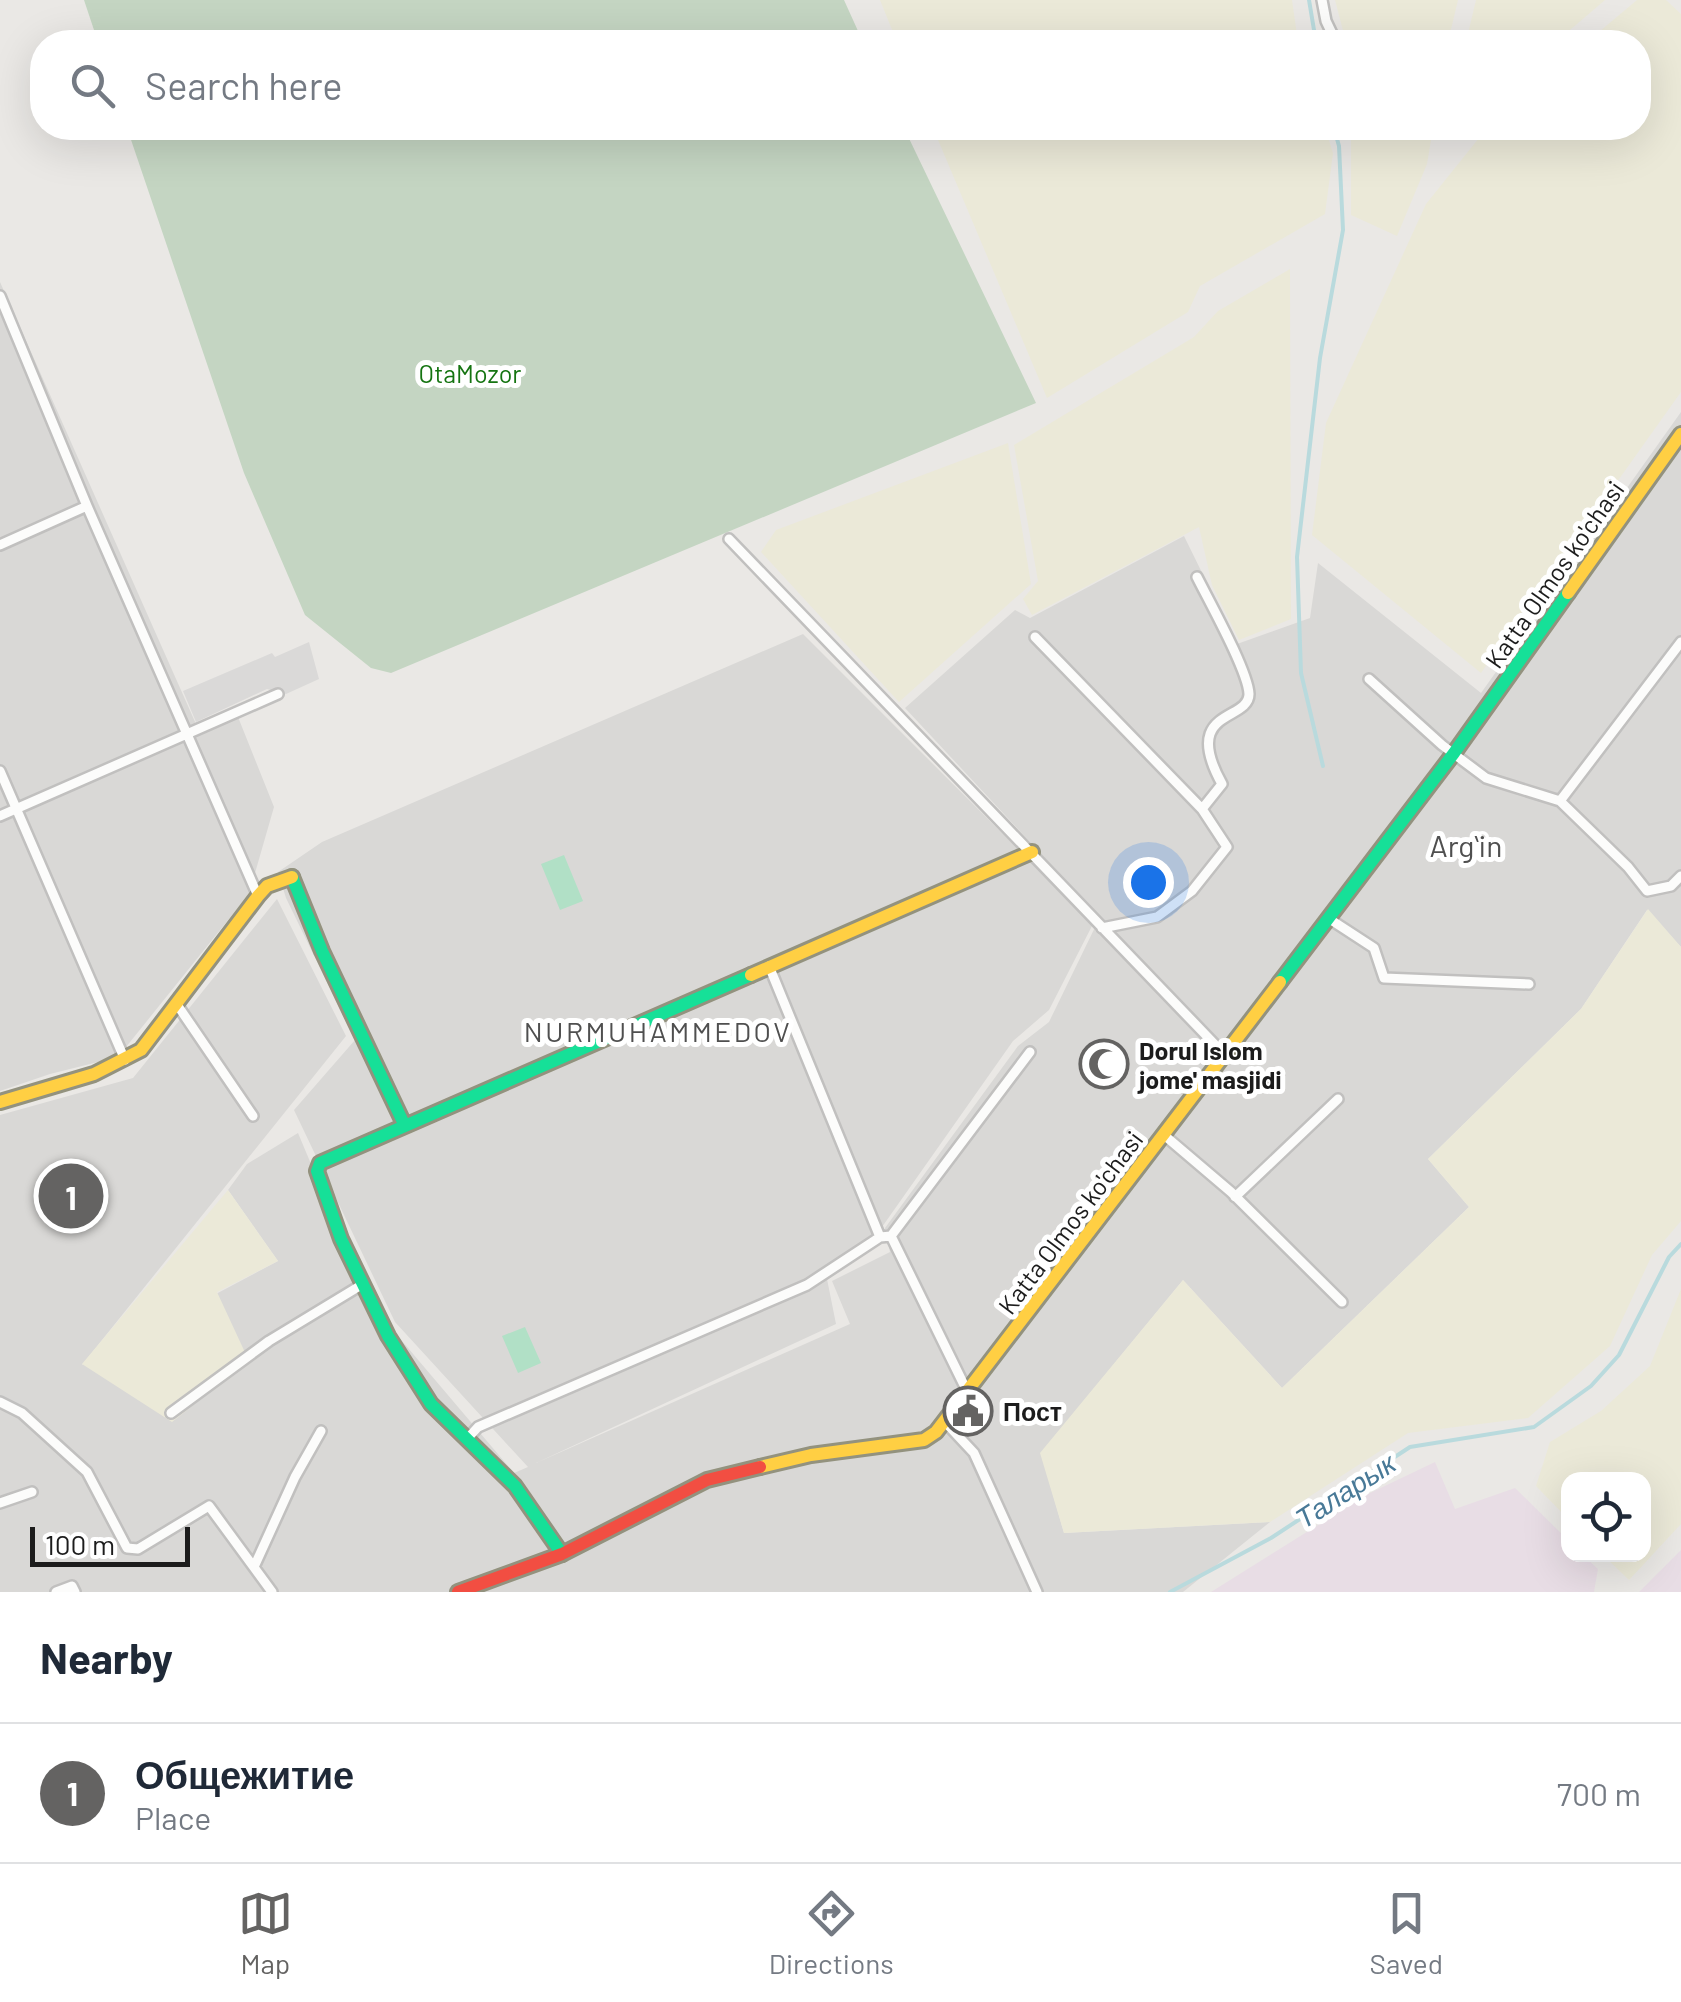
<!DOCTYPE html>
<html lang="en">
<head>
<meta charset="utf-8">
<style>
  :root { --surface:#fff; --page:#f6f6f7; --text:#1f2937; --muted:#747a83; --line:#e0e1e3; --accent:#646362 }
  body { margin:0; font-family:Barlow,sans-serif; background:var(--page); color:var(--text) }
  .controls { position:absolute; right:30px; bottom:30px; display:grid; overflow:hidden; border-radius:20px; box-shadow:0 10px 40px #0002 }
  .controls button { width:90px; height:90px; display:grid; place-items:center; padding:0; border:0; border-bottom:2px solid var(--line); background:var(--surface); color:var(--text); font:50px sans-serif }
  .scale { position:absolute; left:30px; bottom:25px; width:160px; box-sizing:border-box; padding-left:10px; border:5px solid #1c1c1c; border-top:0; font-size:28px; line-height:35px; white-space:nowrap; color:#1c1c1c; -webkit-text-stroke:8px #fff; paint-order:stroke }
  .you { position:absolute; left:1148px; top:882px; width:35px; height:35px; margin:-25px; border:8px solid #fff; border-radius:50%; background:#1a73e8; box-shadow:0 0 0 15px #1a73e833 }
  .badge { display:grid; place-items:center; width:65px; height:65px; border-radius:50%; background:var(--accent); color:#fff; font-size:32px; font-weight:700 }
  .pin { position:absolute; translate:-50% -50%; border:5px solid #fff; box-shadow:0 2px 10px #0006 }
  .list { margin:0; padding:0; list-style:none }
  h2 { display:flex; justify-content:space-between; align-items:center; height:130px; margin:0; padding:0 40px; font-size:42px }
  h2 small { font-size:32px; font-weight:400; color:var(--muted) }
  .list li { display:grid; grid-template-columns:65px 1fr auto; gap:30px; align-items:center; box-sizing:border-box; height:140px; padding:0 40px; border-top:2px solid var(--line) }
  .list b { display:block; font-size:38px; white-space:nowrap }
  .list p { margin:0; font-size:32px; white-space:nowrap; color:var(--muted) }
  .list em { font-size:32px; font-style:normal; color:var(--muted) }
  .icon { flex:none; width:55px; height:55px; fill:none; stroke:currentColor; stroke-width:2; stroke-linecap:round; stroke-linejoin:round }
  .map { position:relative; flex:none; width:1681px; height:1592px; overflow:hidden }
  .search { position:absolute; background:var(--surface); box-shadow:0 10px 40px #0002; left:30px; right:30px; top:30px; height:110px; display:flex; align-items:center; gap:25px; box-sizing:border-box; padding:0 35px; border-radius:40px; color:var(--muted); font-size:38px }
  .sheet { height:270px; background:var(--surface) }
  nav { display:flex; justify-content:space-around; align-items:center; box-sizing:border-box; height:140px; border-top:2px solid var(--line); background:var(--surface); font-size:28px; color:var(--muted) }
  nav a { display:grid; justify-items:center; gap:5px }
  nav .on { color:var(--accent) }
  .map>svg:first-child { display:block }
  .residential { fill:#d9d8d6 }
  .industrial { fill:#e8dde5 }
  .farmland { fill:#ebe9d8 }
  .cemetery { fill:#c4d5c2 }
  .pitch { fill:#b1e0c6 }
  .parking { fill:#dad9d8 }
  .lines { fill:none; stroke-linecap:round; stroke-linejoin:round }
  .stream { stroke:#b9dadd; stroke-width:4 }
  .street-casing { stroke:#c1c0bf; stroke-width:14 }
  .fast-casing { stroke:#93927e; stroke-width:18 }
  .slow-casing { stroke:#93927e; stroke-width:18 }
  .jam-casing { stroke:#93927e; stroke-width:18 }
  .street { stroke:#fcfcfb; stroke-width:9 }
  .fast { stroke:#16e098; stroke-width:12 }
  .slow { stroke:#ffcf43; stroke-width:12 }
  .jam { stroke:#f24e42; stroke-width:12 }
  .labels { text-anchor:middle; dominant-baseline:central; stroke-width:10; stroke-linejoin:round; paint-order:stroke }
  .park-label { font-size:25px; fill:#157411; stroke:#fff }
  .street-label { font-size:25px; fill:#1c1c1c; stroke:#fff }
  .poi-label { font-size:25px; font-weight:bold; fill:#1c1c1c; stroke:#fff; text-anchor:start }
  .neighbourhood-label { font-size:28px; letter-spacing:2.5px; fill:#4f4f4f; stroke:#fff }
  .water-label { font-size:28px; font-style:italic; fill:#487997; stroke:#fff }
  .quarter-label { font-size:30px; fill:#4f4f4f; stroke:#fff }
</style>
</head>
<body>
<div class="map">
<svg width="1681" height="1592" viewBox="0 0 1681 1592">
  <rect width="100%" height="100%" fill="#eae8e5"/>
  <path class="residential" d="M0,282l196,442 38,-17 40,100 -25,87 -131,163 -68,17 -50,17z
    M1681,412v535l-34,-37 -66,99 -153,150 41,48 -187,181 -99,-108 -142,173 23,80 206,-11 -87,70h-1183v-477l133,-37 144,-179 69,137 -264,329 196,-104 -50,-71 19,-26 51,-31 71,169 145,171 14,-6 -133,-145 -101,-212 61,-70 -69,-142 -8,-26 44,-30 481,-208 290,290 -44,86 -36,31 -150,213 -36,25 9,45 -300,139 314,-139 -18,-43 58,-29 -5,-24 133,-182 31,-24 51,-105 -195,-209 110,-98 15,8 154,-82 53,108 73,-26 8,-55 163,130z"/>
  <path class="industrial" d="M1435,1462l20,47 60,-21 53,52v14l15,1 15,14 -4,23h-383l155,-97z
    M1681,1550v42h-42z"/>
  <path class="farmland" d="M880,0h412l6,42h-401z
    M1335,0h123l-10,42h-102z
    M1476,0h129l-49,42h-90z
    M1637,0h29l15,14v378l-200,281 -169,-138 14,-112 100,-219 61,-76h151v-86h-51z
    M933,128h392l8,25 -8,61 -125,72 -12,26 -141,86z
    M1351,128h82l-6,36 -30,72 -46,-21z
    M1290,269l1,350 -52,21 -27,-55 -13,-58 -167,88 -9,-16 15,-18 -24,-136 180,-108 24,-26z
    M1008,443l23,141 -132,118 -138,-150 15,-22z
    M1648,909l33,38v274l-29,34 -42,91 -82,72 -120,15 -138,89 -206,11 -24,-80 143,-173 99,108 187,-181 -41,-48 153,-150z
    M228,1190l50,71 -61,31 32,69 -77,61 -90,-58z
    M1681,1289v235l-52,56 -26,-25 41,-1v-74h-76v39l-32,-33 14,-44 51,-31 49,-45z"/>
  <path class="cemetery" d="M84,0h760l19,42h-765z
    M127,128h777l132,275 -645,270 -20,-5 -66,-53 -61,-142z"/>
  <path class="pitch" d="M564,855l19,46 -23,9 -19,-46z
    M525,1327l16,36 -23,10 -16,-37z"/>
  <path class="parking" d="M309,642l10,37 -33,15 -19,-5 -71,33 -13,-31 89,-38 3,4z"/>
  <g class="lines">
    <path class="stream" d="M1309,0l7,42
      M1323,766l-22,-93 -4,-116 23,-199 23,-128 -4,-84 -5,-18
      M1170,1592l101,-54 139,-91 124,-20 57,-41 28,-31 50,-98 12,-13"/>
    <g class="street-casing">
      <path id="street" d="M1322,0l4,21 10,21
        M0,296l87,210 171,390
        M729,539l495,515
        M0,545l87,-39
        M1197,577c12,24 51,94 52,117 0,28 -69,14 -27,90l-20,25
        M1035,637l167,172 25,38 -35,44 -35,26 -55,11
        M1369,679l73,66 44,33 74,23 68,66 19,24 24,-5 10,-10
        M0,771l125,289
        M1560,801l121,-159
        M0,816l278,-122
        M1328,918l46,30 10,30 145,6
        M178,1006l75,110
        M1164,1135l67,57 111,110
        M1235,1197l103,-98
        M891,1236l75,153
        M880,1237l11,-1 139,-184
        M0,1402l22,11 65,59 40,76 11,1 71,-43 63,86
        M171,1413l98,-72 94,-57
        M945,1422l29,31 63,139
        M467,1439l11,-12 329,-142 73,-48 -111,-271
        M0,1503l32,-11
        M254,1567l41,-90 26,-46
        M56,1592l16,-6 3,6"/>
    </g>
    <g class="fast-casing">
      <path id="fast" d="M292,877l30,74 82,173
        M1280,982l174,-229 114,-160
        M562,1554l-47,-68 -84,-82 -43,-68 -47,-97 -24,-68 3,-8 431,-188"/>
    </g>
    <g class="slow-casing">
      <path id="slow" d="M1568,593l113,-159
        M751,975l281,-123
        M0,1102l94,-28 47,-24 117,-154 9,-10 25,-9
        M760,1467l51,-12 113,-15 12,-8 344,-450"/>
    </g>
    <g class="jam-casing">
      <path id="jam" d="M458,1592l104,-38 145,-74 53,-13"/>
    </g>
    <use href="#street" class="street"/>
    <use href="#fast" class="fast"/>
    <use href="#slow" class="slow"/>
    <use href="#jam" class="jam"/>
  </g>
  <defs>
    <g id="mosque-ring" transform="scale(2.5)"><circle r="9.5" fill="#fff" stroke="#646362" stroke-width="1.5"/><path d="M3.5-4.9A6 6 0 1 0 3.5 4.9A5 5 0 1 1 3.5-4.9Z" fill="#646362"/></g>
    <g id="civic-ring" transform="scale(2.5)"><circle r="9.5" fill="#fff" stroke="#646362" stroke-width="1.5"/><path d="M-.6-6.5H3V-4.5H.6V-3L4-1V1h2V6H-6V1h2V-1L-.6-3ZM-1.2 2.5V6h2.4V2.5Z" fill="#646362"/></g>
  </defs>
  <g fill-rule="evenodd">
    <use href="#mosque-ring" x="1104" y="1064"/>
    <use href="#civic-ring" x="968" y="1411"/>
  </g>
  <g class="labels">
    <g class="park-label">
      <text x="470" y="373">OtaMozor</text>
    </g>
    <g class="street-label">
      <text transform="translate(1554 574) rotate(-55)">Katta Olmos ko'chasi</text>
      <text transform="translate(1070 1222) rotate(-53)">Katta Olmos ko'chasi</text>
    </g>
    <g class="poi-label">
      <text x="1139" y="1050">Dorul Islom<tspan x="1139" dy="29">jome' masjidi</tspan></text>
      <text x="1003" y="1411">Пост</text>
    </g>
    <g class="neighbourhood-label">
      <text x="658" y="1031">NURMUHAMMEDOV</text>
    </g>
    <g class="water-label">
      <text transform="translate(1345 1490) rotate(-33)">Таларык</text>
    </g>
    <g class="quarter-label">
      <text x="1466" y="845">Argʻin</text>
    </g>
  </g>
</svg>
<div class="controls">
<button><svg class="icon" aria-label="locate" viewBox="0 0 24 24"><circle cx="12" cy="12" r="6"/><path d="M12 2v4M12 18v4M2 12h4M18 12h4"/></svg></button>
</div>
<div class="scale">100 m</div>
<div class="you"></div>
<div class="pin badge" style="left:71px;top:1196px">1</div>
<div class="search"><svg class="icon" aria-label="search" viewBox="0 0 24 24"><circle cx="10" cy="10" r="6"/><path d="M15 15l6 6"/></svg>Search here</div>
</div>
<section class="sheet">
<h2>Nearby<small></small></h2>
<ul class="list">
<li><span class="badge">1</span><div><b>Общежитие</b><p>Place</p></div><em>700 m</em></li>
</ul>
</section>
<nav>
<a class="on"><svg class="icon" aria-label="map" viewBox="0 0 24 24"><path d="M3 6l6-2 6 2 6-2v14l-6 2-6-2-6 2zM9 4v14M15 6v14"/></svg>Map</a>
<a><svg class="icon" aria-label="directions" viewBox="0 0 24 24"><path d="M12 3l9 9-9 9-9-9zM9 14v-3h6M13 9l2 2-2 2"/></svg>Directions</a>
<a><svg class="icon" aria-label="saved" viewBox="0 0 24 24"><path d="M7 4h10v16l-5-4-5 4z"/></svg>Saved</a>
</nav>
</body>
</html>
